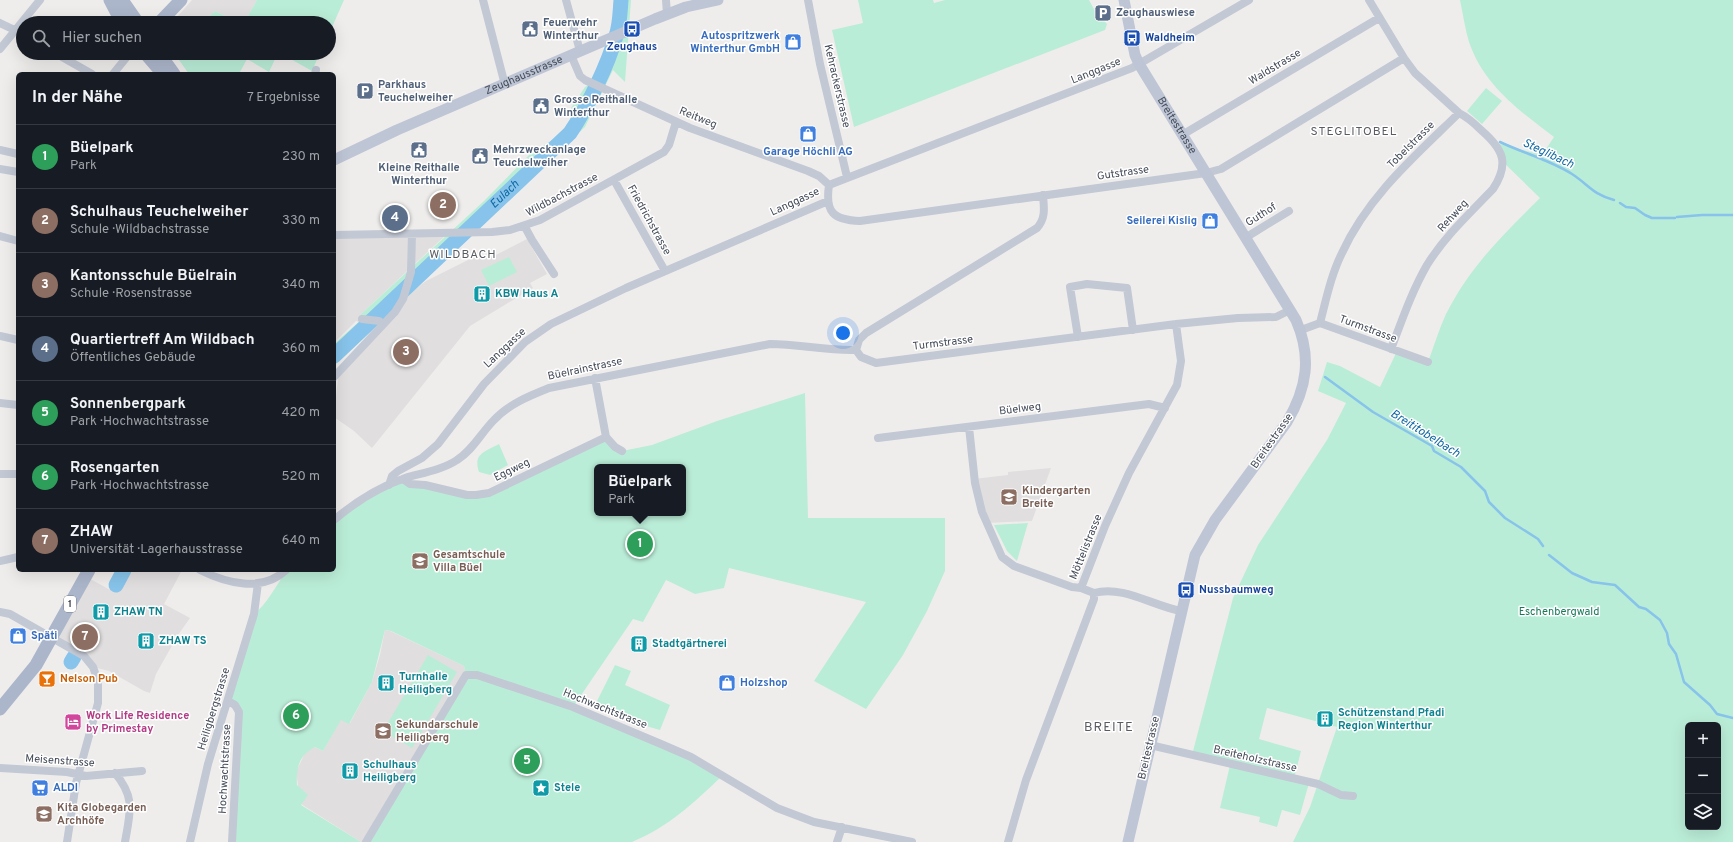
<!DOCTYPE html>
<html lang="de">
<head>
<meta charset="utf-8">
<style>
  :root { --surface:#171b24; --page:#242831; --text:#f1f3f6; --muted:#9ea1a6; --line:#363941; --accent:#7c3aed }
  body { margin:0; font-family:Overpass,sans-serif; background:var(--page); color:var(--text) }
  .controls { position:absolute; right:12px; bottom:12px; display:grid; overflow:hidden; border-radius:6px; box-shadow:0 4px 16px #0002 }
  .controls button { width:36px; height:36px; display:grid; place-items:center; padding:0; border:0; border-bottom:1px solid var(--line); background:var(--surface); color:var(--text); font:20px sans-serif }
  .you { position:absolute; left:843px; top:333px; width:14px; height:14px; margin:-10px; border:3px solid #fff; border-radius:50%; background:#1a73e8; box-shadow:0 0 0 6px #1a73e833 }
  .badge { display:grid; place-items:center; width:26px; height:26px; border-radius:50%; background:var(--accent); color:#fff; font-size:13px; font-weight:700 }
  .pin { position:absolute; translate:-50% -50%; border:2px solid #fff; box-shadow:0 1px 4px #0006 }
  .popup { position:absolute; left:594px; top:464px; width:92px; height:52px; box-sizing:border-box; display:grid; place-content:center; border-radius:6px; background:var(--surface); filter:drop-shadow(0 1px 3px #0005); font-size:13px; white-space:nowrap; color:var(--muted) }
  .popup b { font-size:15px; color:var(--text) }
  .popup::after { content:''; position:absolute; left:50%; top:100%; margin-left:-8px; border:8px solid transparent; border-top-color:var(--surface) }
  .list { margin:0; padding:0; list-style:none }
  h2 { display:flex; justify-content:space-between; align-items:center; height:52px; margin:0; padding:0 16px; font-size:17px }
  h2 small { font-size:13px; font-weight:400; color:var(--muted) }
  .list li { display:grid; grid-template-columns:26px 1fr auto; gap:12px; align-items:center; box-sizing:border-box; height:64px; padding:0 16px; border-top:1px solid var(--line) }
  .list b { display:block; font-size:15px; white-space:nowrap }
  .list p { margin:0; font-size:13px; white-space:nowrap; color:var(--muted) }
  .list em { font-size:13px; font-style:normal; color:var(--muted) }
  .icon { flex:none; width:22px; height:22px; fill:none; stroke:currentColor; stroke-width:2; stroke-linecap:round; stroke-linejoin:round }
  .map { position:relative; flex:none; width:1733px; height:842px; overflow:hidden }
  .search { position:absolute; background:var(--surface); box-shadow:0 4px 16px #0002; left:16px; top:16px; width:320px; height:44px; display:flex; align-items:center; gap:10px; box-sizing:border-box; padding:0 14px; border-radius:22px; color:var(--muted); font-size:15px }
  .panel { position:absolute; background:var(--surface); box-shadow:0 4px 16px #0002; left:16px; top:72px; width:320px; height:500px; border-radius:6px }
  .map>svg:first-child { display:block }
  .education { fill:#e0dede }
  .green { fill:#baedd7; fill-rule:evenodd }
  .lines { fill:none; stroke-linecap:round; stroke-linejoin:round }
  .stream { stroke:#87c3ea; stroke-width:2.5 }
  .river { stroke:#87c3ea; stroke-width:15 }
  .street { stroke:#c2c8d4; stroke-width:8 }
  .secondary { stroke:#bec5d5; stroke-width:11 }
  .primary { stroke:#acb6cb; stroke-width:13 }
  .labels { text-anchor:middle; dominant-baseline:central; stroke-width:3; stroke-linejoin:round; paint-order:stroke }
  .shield { fill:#fff; stroke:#7d828b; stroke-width:1 }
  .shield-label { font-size:10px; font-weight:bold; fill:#454c59 }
  .service-label { font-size:11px; font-weight:bold; fill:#4e5e75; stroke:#fff; text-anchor:start }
  .shop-label { font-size:11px; font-weight:bold; fill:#366cbe; stroke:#fff; text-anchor:start }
  .transit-label { font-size:11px; font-weight:bold; fill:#164399; stroke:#fff; text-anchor:start }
  .street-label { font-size:11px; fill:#454c59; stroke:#fff }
  .culture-label { font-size:11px; font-weight:bold; fill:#0d838f; stroke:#fff; text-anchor:start }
  .education-label { font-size:11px; font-weight:bold; fill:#785e54; stroke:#fff; text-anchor:start }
  .park-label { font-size:11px; fill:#17795a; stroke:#fff }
  .food-label { font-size:11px; font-weight:bold; fill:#c56008; stroke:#fff; text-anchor:start }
  .hotel-label { font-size:11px; font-weight:bold; fill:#b23c85; stroke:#fff; text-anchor:start }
  .neighbourhood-label { font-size:12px; letter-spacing:1px; fill:#595b61; stroke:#fff }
  .water-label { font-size:12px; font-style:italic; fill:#0e68a3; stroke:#fff }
  .quarter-label { font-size:13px; letter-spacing:1px; fill:#595b61; stroke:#fff }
</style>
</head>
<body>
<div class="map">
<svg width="1733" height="842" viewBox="0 0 1733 842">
  <rect width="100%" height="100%" fill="#efedec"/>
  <path class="education" d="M192,0h65l-13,23h-5l-24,-12 -13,12h-16l-8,-7z
    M448,233l-88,82 4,2 -5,5 -3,-1 -22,22v-108z
    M527,239l20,35 -17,9 3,5 -63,38 -98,122 -18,-17 -20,-14 4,-39 59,-62 13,-23 16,-12 46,-23h18z
    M1051,468l-19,53 -45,2 -13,-44 34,-4v-3z
    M124,570h58l-18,34 26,14 -12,17 -22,39 -6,19 -6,-2 -35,-20 -16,-4 -41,-30 33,-61 27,15z
    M385,630l5,1 74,35 2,9 -100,167h-5l-60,-38 -5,-32 10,-21 9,-4 8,4 18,-32 9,4 22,-41 8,-27z"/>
  <path class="green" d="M257,0h87l-15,34v-11h-85z
    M615,0h16l-6,82 -12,-12 -28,57 -251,239v-22l29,-26 -3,-3 124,-114 47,-48 33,-20 6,-9 1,-16 14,-21 6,-4 20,-46z
    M858,0h75l1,3 11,-3h144l6,11 12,13 -2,6 -251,97 -22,-97 31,-7z
    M1460,0h273v842h-440l17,-35 27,-80 -70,-19 -8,31 42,12 -7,28 15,4 -9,32 -18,-5 -5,17 -18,-5 1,-5 -40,-9 10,-43 -38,-10 41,-157 25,-53 69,-105 19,-37 -28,-12 9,-29 13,4 40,21 17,-36 31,11c6,-16 11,-33 18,-48 25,-49 56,-78 94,-116l-38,-37 -6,-18 46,12 12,-18c-34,-26 -70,-51 -85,-95 -4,-13 -6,-28 -9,-42zM1688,725h30v102h-30z
    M215,11l24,12h-37z
    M174,53h104l-9,19 -22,-13 -8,15h-50z
    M280,53h40l-8,18z
    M1486,88l16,13 -20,23 -15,-13z
    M509,257l8,15 -28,14 -8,-16z
    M805,393l3,125h137v53l-18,40 -24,44 -37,54 -52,-28 52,-79 -137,-34 -5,20 -29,6 -29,-14 -23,42 -10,-3 -60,88 88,37 61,32c-28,27 -54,51 -90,66h-263l97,-167 -2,-9 -73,-35 -6,-1 -13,52 -23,42 -8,-4 -18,31 -8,-4c-16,8 -19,21 -18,38l11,10 -7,10 60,37h-129l7,-130 -11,-11 26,-87c13,-10 23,-30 33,-44h47v-50l69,-41 73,16 130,-58 16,14 30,-6 65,-24zM597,467h86v46h-86z
    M499,444l9,21 -18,10 -11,-3c-6,-18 5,-20 20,-28z
    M1028,523l-11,38 -10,-10 -13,-26z
    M428,655l29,17 -45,76 -29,-17z
    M615,665l16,6 -6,14 45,20 -10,25 -14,-4 -50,-23z"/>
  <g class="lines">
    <path class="stream" d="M1500,142c23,11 50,18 72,32 17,11 20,20 42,26
      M1620,203l6,4 9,1 10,7 7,3h23
      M1677,217l25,-2h31
      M1325,377l48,35 59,34 2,5 27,16 24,24 4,11 16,16 33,21 5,7
      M1549,555l23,18 20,9 23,3 24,22 7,2 14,11 7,13 2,11 7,10 8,28 26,23 7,9 16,4"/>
    <g class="river">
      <path id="s1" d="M334,356l236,-223c17,-25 38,-68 46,-97 4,-11 4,-24 5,-36"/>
      <path d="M116,585l8,-15"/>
      <path d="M71,662l3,-5"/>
    </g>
    <path class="street" d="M483,0l22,85
      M566,0l14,51
      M666,0l1,14
      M808,0l12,64 27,113
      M1249,0l-117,68 -303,117c-4,27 4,35 31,36l346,-48 15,-4 183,-111
      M1369,0l35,58 11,15 44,40c8,4 15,10 22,17 22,19 29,33 12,59 -23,24 -48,47 -66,76 -15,26 -25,55 -36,84
      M0,23l23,11
      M0,49l40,-49
      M55,53l37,21
      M571,55l9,21 5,4 105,48 118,43 11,5 10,9
      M113,74l17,-21
      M315,74l1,-4
      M1182,135l197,-117
      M0,150l18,4
      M0,169l18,3
      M614,180l51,91
      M525,227l7,13 22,34
      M334,235l158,-3 18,-2 30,-10 124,-68 5,-7 7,-23
      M0,236l18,5
      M1245,238l44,-27
      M362,319l17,2
      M1320,323c6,-23 11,-48 22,-70 26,-57 73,-97 117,-140
      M1301,330l19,-7 108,39
      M0,336l18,4
      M1078,337l-8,-50 17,-3 40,4 6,42
      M856,350l5,7 15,6 300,-39 62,-6 38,-1 14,-7
      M856,350l3,-10 7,-7 171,-105c9,-10 7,-20 6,-33
      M334,377l61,-65 8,-13 8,-27 1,-38
      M595,378l11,59
      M0,403l18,2
      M969,427l6,56 7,29 20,45 12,9 58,21 9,1 13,5v6l-68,181 -18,62
      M606,437l9,10 7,4
      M878,438l271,-34 16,4
      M0,474h18
      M403,479l7,5 15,1 42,10h9l13,-2 117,-56
      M389,485l3,-9 6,-5 24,-13 16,-14 46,-60 41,-42 26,-18 75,-36 202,-87
      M334,520c20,-17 45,-33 71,-42 17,-5 37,-8 52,-18 16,-10 24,-27 37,-40 15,-16 35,-24 55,-32l221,-44c29,0 57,7 86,6
      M0,561l18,-4
      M200,570c26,13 62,23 86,0
      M1081,588l24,-62 24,-53 48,-88 4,-24 -5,-37
      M1094,593c29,-8 59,13 87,18
      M0,612l10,2 74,42 9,11 5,14v22l-22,80 -9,59
      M228,701l7,4 4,7 -7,130
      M1150,745l168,39 23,11 12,1
      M0,768l67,4 19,4 56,-5
      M115,773c21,25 15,39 10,69
      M190,842l18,-78 46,-150 4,-31
      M366,842l100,-167h11l96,32 88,37 30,13 86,51 37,14 98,20
      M837,842l5,-15"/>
    <g class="secondary">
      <path id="s2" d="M1124,0l11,55 4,9 157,256c16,37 11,68 -9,102l-72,98 -20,35 -67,287"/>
      <path id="s3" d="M334,160l63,-30 258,-111 31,-12 32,-7"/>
    </g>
    <path class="primary" d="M110,0l12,23
      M122,0l16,23
      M159,23l22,-23
      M145,53l18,21
      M159,53l15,21
      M0,709l36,-44 53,-95"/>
  </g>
  <defs>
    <g id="parking-square" transform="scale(0.9)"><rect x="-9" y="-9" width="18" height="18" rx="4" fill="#5c6f8a" stroke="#fff"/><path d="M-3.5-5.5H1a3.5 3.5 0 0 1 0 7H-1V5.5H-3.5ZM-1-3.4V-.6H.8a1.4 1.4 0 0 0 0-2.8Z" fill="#fff"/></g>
    <g id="civic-square" transform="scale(0.9)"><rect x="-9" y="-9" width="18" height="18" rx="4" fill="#5c6f8a" stroke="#fff"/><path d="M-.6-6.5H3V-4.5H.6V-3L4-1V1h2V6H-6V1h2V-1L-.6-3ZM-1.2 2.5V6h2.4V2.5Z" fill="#fff"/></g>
    <g id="bus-square" transform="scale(0.9)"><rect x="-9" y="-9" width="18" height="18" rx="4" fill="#1a4fb4" stroke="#fff"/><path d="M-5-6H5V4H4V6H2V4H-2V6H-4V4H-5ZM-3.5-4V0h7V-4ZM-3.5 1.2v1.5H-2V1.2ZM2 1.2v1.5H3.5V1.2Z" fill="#fff"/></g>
    <g id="shop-square" transform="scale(0.9)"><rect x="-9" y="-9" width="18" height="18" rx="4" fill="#3f7fe0" stroke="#fff"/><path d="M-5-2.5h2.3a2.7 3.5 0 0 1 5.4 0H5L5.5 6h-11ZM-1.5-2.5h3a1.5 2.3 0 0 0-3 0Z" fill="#fff"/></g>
    <g id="building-square" transform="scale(0.9)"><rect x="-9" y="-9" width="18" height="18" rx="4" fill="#0f9aa8" stroke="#fff"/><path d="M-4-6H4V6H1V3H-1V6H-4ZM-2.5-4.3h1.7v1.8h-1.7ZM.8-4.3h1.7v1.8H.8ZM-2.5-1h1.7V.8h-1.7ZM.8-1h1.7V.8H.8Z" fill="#fff"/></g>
    <g id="school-square" transform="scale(0.9)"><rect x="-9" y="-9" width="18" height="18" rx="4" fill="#8d6e63" stroke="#fff"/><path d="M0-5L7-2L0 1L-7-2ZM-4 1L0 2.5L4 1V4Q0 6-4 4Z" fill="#fff"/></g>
    <g id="bar-square" transform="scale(0.9)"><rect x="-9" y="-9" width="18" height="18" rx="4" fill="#e8710a" stroke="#fff"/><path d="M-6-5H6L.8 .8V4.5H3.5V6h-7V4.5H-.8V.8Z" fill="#fff"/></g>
    <g id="hotel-square" transform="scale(0.9)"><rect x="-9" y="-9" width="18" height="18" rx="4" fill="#d1479c" stroke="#fff"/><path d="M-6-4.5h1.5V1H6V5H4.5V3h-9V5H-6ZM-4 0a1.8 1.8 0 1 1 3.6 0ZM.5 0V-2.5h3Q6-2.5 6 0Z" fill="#fff"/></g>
    <g id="supermarket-square" transform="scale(0.9)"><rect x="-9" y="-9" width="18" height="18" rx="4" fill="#3f7fe0" stroke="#fff"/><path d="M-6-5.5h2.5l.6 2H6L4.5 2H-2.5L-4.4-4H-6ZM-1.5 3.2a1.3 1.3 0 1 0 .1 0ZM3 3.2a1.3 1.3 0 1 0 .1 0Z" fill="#fff"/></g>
    <g id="sight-square" transform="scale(0.9)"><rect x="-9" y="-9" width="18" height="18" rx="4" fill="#0f9aa8" stroke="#fff"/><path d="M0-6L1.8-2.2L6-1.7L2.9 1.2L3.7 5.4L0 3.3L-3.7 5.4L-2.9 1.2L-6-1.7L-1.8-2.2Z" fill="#fff"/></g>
  </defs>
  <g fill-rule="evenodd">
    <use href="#parking-square" x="1103" y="13"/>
    <use href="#civic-square" x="530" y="29"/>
    <use href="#bus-square" x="632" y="29"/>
    <use href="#bus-square" x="1132" y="38"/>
    <use href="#shop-square" x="793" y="42"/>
    <use href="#parking-square" x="365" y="91"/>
    <use href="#civic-square" x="541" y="106"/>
    <use href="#shop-square" x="808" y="134"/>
    <use href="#civic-square" x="419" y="150"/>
    <use href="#civic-square" x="480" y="156"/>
    <use href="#shop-square" x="1210" y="221"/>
    <use href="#building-square" x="482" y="294"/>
    <use href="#school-square" x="1009" y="497"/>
    <use href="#school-square" x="420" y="561"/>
    <use href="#bus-square" x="1186" y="590"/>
    <use href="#building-square" x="101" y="612"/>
    <use href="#shop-square" x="18" y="636"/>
    <use href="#building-square" x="146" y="641"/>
    <use href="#building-square" x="639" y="644"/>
    <use href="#bar-square" x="47" y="679"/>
    <use href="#building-square" x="386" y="683"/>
    <use href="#shop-square" x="727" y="683"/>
    <use href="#building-square" x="1325" y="719"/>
    <use href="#hotel-square" x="73" y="722"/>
    <use href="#school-square" x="383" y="731"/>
    <use href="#building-square" x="350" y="771"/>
    <use href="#supermarket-square" x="40" y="788"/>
    <use href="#sight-square" x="541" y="788"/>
    <use href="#school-square" x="44" y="814"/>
  </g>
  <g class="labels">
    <rect class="shield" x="64" y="596" width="12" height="16" rx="3"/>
    <g class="shield-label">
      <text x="70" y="604">1</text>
    </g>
    <g class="service-label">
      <text x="1116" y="13">Zeughauswiese</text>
      <text x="543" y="23">Feuerwehr<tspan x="543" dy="13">Winterthur</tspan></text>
      <text x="378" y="85">Parkhaus<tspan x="378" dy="13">Teuchelweiher</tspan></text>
      <text x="554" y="100">Grosse Reithalle<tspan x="554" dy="13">Winterthur</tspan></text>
      <text x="493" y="150">Mehrzweckanlage<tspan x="493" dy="13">Teuchelweiher</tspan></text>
      <text x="419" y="168" text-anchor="middle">Kleine Reithalle<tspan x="419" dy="13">Winterthur</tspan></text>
    </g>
    <g class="shop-label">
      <text x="780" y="36" text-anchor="end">Autospritzwerk<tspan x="780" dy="13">Winterthur GmbH</tspan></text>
      <text x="808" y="152" text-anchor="middle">Garage Höchli AG</text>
      <text x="1197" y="221" text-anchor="end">Seilerei Kislig</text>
      <text x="31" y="636">Späti</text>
      <text x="740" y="683">Holzshop</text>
      <text x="53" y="788">ALDI</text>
    </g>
    <g class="transit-label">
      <text x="1145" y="38">Waldheim</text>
      <text x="632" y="47" text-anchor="middle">Zeughaus</text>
      <text x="1199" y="590">Nussbaumweg</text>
    </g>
    <g class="street-label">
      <text transform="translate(1275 67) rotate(-31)">Waldstrasse</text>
      <text transform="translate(1096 71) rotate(-22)">Langgasse</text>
      <text stroke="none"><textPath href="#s3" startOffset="208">Zeughausstrasse</textPath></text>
      <text transform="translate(837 86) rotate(77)">Kehrackerstrasse</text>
      <text transform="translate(698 118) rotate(22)">Reitweg</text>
      <text stroke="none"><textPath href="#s2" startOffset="138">Breitestrasse</textPath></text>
      <text transform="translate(1411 145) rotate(-45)">Tobelstrasse</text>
      <text transform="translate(1123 173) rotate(-8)">Gutstrasse</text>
      <text transform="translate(562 195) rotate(-28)">Wildbachstrasse</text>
      <text transform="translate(795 202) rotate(-25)">Langgasse</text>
      <text transform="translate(1261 215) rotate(-32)">Guthof</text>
      <text transform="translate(1453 216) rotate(-48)">Rehweg</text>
      <text transform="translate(649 220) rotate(61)">Friedrichstrasse</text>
      <text transform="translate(1368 329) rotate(20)">Turmstrasse</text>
      <text transform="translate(943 343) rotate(-7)">Turmstrasse</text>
      <text transform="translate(505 348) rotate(-43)">Langgasse</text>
      <text transform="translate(585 369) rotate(-12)">Büelrainstrasse</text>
      <text transform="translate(1020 409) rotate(-7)">Büelweg</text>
      <text transform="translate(1272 441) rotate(-55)">Breitestrasse</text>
      <text transform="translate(512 470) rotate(-26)">Eggweg</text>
      <text transform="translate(1086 547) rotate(-68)">Möttelistrasse</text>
      <text transform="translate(214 709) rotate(-73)">Heiligbergstrasse</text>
      <text transform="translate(605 709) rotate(22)">Hochwachtstrasse</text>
      <text transform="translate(1149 748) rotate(-77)">Breitestrasse</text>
      <text transform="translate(1255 759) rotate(13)">Breiteholzstrasse</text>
      <text transform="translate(60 761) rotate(4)">Meisenstrasse</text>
      <text transform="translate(225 769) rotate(-87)">Hochwachtstrasse</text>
    </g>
    <g class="culture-label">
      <text x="495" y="294">KBW Haus A</text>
      <text x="114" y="612">ZHAW TN</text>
      <text x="159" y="641">ZHAW TS</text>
      <text x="652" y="644">Stadtgärtnerei</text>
      <text x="399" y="677">Turnhalle<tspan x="399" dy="13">Heiligberg</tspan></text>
      <text x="1338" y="713">Schützenstand Pfadi<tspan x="1338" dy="13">Region Winterthur</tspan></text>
      <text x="363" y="765">Schulhaus<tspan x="363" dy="13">Heiligberg</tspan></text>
      <text x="554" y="788">Stele</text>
    </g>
    <g class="education-label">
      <text x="1022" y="491">Kindergarten<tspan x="1022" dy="13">Breite</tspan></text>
      <text x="433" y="555">Gesamtschule<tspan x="433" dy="13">Villa Büel</tspan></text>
      <text x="396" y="725">Sekundarschule<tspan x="396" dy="13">Heiligberg</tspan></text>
      <text x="57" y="808">Kita Globegarden<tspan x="57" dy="13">Archhöfe</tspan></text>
    </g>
    <g class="park-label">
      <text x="1559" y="612">Eschenbergwald</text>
    </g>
    <g class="food-label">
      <text x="60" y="679">Nelson Pub</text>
    </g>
    <g class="hotel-label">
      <text x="86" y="716">Work Life Residence<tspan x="86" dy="13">by Primestay</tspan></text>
    </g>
    <g class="neighbourhood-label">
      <text x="1354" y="132">STEGLITOBEL</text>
      <text x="463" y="255">WILDBACH</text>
    </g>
    <g class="water-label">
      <text transform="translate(1548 154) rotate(25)">Steglibach</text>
      <text stroke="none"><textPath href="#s1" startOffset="235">Eulach</textPath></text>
      <text transform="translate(1425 434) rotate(32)">Breititobelbach</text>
    </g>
    <g class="quarter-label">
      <text x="1109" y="728">BREITE</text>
    </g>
  </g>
</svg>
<div class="controls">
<button>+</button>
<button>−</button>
<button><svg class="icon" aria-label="layers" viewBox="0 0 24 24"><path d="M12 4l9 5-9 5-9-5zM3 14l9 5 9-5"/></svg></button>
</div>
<div class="you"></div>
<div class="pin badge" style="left:640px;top:544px;background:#2e9e5b">1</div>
<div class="popup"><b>Büelpark</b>Park</div>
<div class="pin badge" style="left:443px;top:205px;background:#8d6e63">2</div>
<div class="pin badge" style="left:406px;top:352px;background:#8d6e63">3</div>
<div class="pin badge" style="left:395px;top:218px;background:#5c6f8a">4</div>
<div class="pin badge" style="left:527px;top:761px;background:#2e9e5b">5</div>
<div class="pin badge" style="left:296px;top:716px;background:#2e9e5b">6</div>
<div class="pin badge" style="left:85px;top:637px;background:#8d6e63">7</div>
<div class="search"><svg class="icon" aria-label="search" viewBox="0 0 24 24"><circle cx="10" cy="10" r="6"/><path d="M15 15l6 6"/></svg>Hier suchen</div>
<section class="panel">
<h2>In der Nähe<small>7 Ergebnisse</small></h2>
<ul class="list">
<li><span class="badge" style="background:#2e9e5b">1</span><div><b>Büelpark</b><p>Park</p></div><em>230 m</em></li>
<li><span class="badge" style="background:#8d6e63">2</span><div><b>Schulhaus Teuchelweiher</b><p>Schule · Wildbachstrasse</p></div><em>330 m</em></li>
<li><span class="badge" style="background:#8d6e63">3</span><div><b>Kantonsschule Büelrain</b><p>Schule · Rosenstrasse</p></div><em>340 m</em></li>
<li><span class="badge" style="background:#5c6f8a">4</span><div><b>Quartiertreff Am Wildbach</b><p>Öffentliches Gebäude</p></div><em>360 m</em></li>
<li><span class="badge" style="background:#2e9e5b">5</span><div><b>Sonnenbergpark</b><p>Park · Hochwachtstrasse</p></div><em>420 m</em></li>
<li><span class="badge" style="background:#2e9e5b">6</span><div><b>Rosengarten</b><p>Park · Hochwachtstrasse</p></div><em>520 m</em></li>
<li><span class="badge" style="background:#8d6e63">7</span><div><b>ZHAW</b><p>Universität · Lagerhausstrasse</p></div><em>640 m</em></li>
</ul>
</section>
</div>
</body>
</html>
